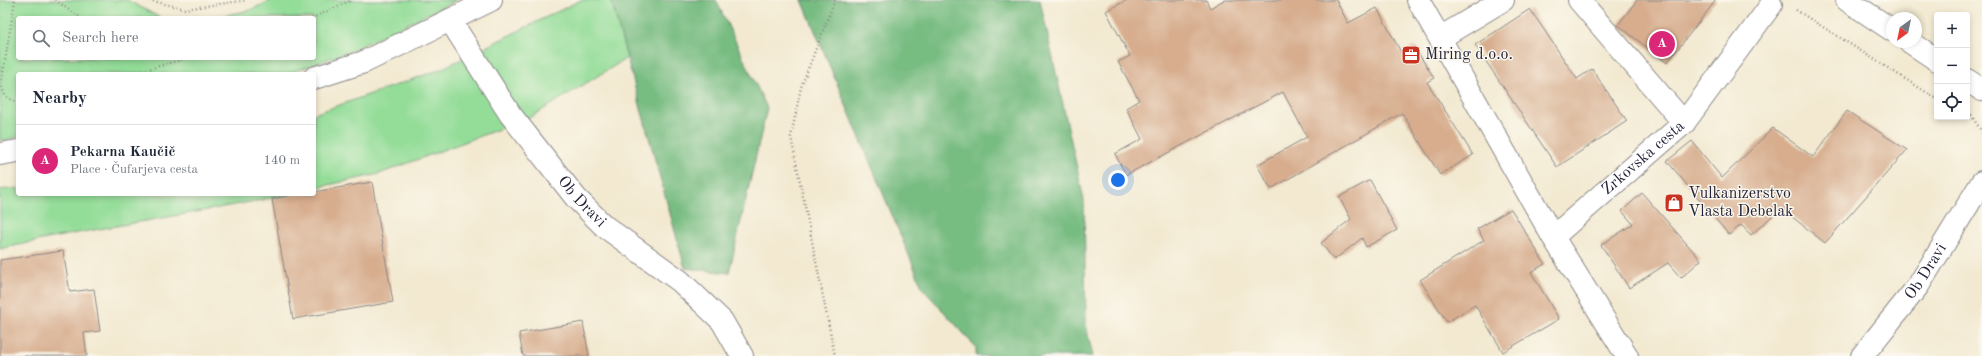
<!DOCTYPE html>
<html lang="en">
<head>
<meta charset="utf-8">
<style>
  :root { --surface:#fff; --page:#f2f2f3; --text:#1f2937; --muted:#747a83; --line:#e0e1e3; --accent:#db2777 }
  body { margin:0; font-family:"Old Standard TT",serif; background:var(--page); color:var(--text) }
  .controls { position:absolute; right:12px; top:12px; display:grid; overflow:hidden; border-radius:4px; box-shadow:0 2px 6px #0003 }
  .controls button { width:36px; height:36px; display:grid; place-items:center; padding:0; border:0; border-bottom:1px solid var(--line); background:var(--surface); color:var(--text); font:20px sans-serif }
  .compass { position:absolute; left:1886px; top:12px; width:36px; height:36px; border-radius:50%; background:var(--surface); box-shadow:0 2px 6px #0003; rotate:213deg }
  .you { position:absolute; left:1118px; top:180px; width:14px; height:14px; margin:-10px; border:3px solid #fff; border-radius:50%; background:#1a73e8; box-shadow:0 0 0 6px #1a73e833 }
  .badge { display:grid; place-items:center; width:26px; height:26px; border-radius:50%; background:var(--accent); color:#fff; font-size:13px; font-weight:700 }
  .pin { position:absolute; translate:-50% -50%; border:2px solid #fff; box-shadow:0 1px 4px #0006 }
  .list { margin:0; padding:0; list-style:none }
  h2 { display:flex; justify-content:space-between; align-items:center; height:52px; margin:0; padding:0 16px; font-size:17px }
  h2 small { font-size:13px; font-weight:400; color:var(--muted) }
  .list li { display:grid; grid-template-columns:26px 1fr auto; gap:12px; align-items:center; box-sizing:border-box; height:72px; padding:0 16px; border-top:1px solid var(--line) }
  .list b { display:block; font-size:15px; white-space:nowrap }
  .list p { margin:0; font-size:13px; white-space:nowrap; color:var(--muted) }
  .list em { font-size:13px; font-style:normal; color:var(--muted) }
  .icon { flex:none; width:22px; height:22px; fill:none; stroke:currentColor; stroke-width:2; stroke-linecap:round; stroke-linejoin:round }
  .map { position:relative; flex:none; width:1982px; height:356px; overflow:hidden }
  .search { position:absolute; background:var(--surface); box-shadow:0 2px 6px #0003; left:16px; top:16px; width:300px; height:44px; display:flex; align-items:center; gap:10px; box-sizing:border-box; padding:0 14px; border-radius:4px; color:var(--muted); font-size:15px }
  .panel { position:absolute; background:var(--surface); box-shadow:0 2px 6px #0003; left:16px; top:72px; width:300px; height:124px; border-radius:4px }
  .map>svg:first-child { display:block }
  .green { fill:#94dd99; stroke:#5b806a }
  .forest { fill:#77bc81; stroke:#4c6f5e }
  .building { fill:#d7ad8e }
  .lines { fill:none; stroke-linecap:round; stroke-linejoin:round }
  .minor-casing { stroke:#8a8686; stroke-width:24 }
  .path { stroke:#8a8686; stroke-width:2.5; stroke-dasharray:1 3; stroke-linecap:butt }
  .minor { stroke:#fff; stroke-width:22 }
  .labels { text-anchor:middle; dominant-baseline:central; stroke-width:3; stroke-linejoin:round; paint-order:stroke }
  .poi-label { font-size:16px; fill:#22223b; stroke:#fbf7ec; text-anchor:start }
  .street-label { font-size:16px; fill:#22223b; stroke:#fbf7ec }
</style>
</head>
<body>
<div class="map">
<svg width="1982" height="356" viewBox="0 0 1982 356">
  <rect width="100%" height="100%" fill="#fbf7ec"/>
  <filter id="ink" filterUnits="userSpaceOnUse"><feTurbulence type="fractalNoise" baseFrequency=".025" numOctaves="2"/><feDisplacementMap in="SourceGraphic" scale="8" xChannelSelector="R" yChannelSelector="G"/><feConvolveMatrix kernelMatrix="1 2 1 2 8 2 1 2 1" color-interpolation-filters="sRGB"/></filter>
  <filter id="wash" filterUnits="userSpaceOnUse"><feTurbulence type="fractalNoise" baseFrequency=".012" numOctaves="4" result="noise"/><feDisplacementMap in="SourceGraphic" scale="16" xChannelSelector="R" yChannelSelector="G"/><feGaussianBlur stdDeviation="0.9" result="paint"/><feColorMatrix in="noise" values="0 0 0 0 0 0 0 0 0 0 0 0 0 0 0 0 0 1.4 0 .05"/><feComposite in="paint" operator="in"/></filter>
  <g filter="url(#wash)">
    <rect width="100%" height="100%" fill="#f2e9d0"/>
    <path class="green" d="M0,0h127l34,18h-143v40h296v-40h-101l37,-8 23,-10h184l-106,51 -65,23h-268v63l-18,4z
      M581,0h30l16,58 -96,59 -152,57 -65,14v-74l125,-44z
      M18,188v6h271c-96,21 -194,33 -289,55v-59z"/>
    <path class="forest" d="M611,0h105l51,108 -38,165 -44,-5z
      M802,0h238l44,200 2,126 7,30h-117v-9l-53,-58z"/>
    <g id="blocks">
      <path class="building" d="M1127,0h79l4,8 14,-8h112l12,23 29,-15 25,46 12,-8 20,32 -7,4 46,73 -33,20 -38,-62 -131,76 -14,-24 50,-28 -24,-45 -157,83 -11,-21 27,-15 -16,-31 13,-8 -21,-38 12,-6 -24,-45z
        M1637,0h79l-49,63 -49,-38z
        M1530,9l47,70 15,-10 35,52 -70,46 -82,-122z
        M1847,111l60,39 -82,93 -44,-35 -30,27 -10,-10 -12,10 -62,-74 25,-20 30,37 51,-50 40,29z
        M1370,180l27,50 -31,17 -4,-9 -28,22 -13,-17 30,-24 -12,-22z
        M372,182l21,120 -100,17 -21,-120 28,-5h14v-2z
        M1642,193l59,67 -20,18 -13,-15 -39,25 -28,-43 32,-21 -11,-13z
        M1511,209l34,55 -14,8 28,47 -56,33 -28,-47 -28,17 -27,-42 64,-40 -7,-11z
        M63,251l7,41 24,-3 6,42 -16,2 3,23h-87v-96z
        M583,322l6,34h-66l-4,-23z"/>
    </g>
  </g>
  <g filter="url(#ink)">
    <use href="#blocks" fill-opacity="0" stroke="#8a8686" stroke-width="1"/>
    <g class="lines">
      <g class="minor-casing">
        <g id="minor">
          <path d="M1418,0l135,237 74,119"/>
          <path d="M1847,0l45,30"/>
          <path id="s1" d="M450,20l60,94 66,84 28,28 76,55 42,40 20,35"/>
          <path d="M1440,38l63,-38"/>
          <path d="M1910,42l27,18"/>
          <path d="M314,78l50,-16 127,-62"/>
          <path d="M1967,80l15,10"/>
          <path d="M1684,123l87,-118"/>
          <path d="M0,154l18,-3"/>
          <path id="s2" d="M1553,237l131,-114 -105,-123"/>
          <path id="s3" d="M1862,356l56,-70 64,-104"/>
        </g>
      </g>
      <path class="path" d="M15,0l-14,85 4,11 13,7
        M55,0l26,18
        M149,0l36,9 62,-9
        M835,0l-34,87 -10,50 44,219
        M1796,10l141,89
        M312,18l40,-18
        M131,74l56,-16
        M1967,114l4,1 11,17"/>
      <use href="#minor" class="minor"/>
    </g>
  </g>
  <defs>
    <g id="office-square" transform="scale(1)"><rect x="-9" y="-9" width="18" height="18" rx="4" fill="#c8321e" stroke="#fbf7ec"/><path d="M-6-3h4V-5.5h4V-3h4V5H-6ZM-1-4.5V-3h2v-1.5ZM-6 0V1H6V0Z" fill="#fff"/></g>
    <g id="shop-square" transform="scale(1)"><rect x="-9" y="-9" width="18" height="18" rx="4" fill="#c8321e" stroke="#fbf7ec"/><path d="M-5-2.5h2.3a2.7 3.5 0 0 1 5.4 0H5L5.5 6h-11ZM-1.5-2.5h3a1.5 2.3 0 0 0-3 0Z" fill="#fff"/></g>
  </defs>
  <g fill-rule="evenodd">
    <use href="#office-square" x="1411" y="55"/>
    <use href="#shop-square" x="1674" y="203"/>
  </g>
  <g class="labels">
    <g class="poi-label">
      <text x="1425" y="55">Miring d.o.o.</text>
      <text x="1688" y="194">Vulkanizerstvo<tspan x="1688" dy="18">Vlasta Debelak</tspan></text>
    </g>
    <g class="street-label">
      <text stroke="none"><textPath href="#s2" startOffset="120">Zrkovska cesta</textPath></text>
      <text stroke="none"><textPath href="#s1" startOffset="225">Ob Dravi</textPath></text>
      <text stroke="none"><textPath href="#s3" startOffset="106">Ob Dravi</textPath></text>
    </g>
  </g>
</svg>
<div class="controls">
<button>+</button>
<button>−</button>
<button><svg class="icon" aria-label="locate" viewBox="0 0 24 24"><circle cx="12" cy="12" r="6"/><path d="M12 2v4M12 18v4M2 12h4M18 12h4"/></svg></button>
</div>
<svg class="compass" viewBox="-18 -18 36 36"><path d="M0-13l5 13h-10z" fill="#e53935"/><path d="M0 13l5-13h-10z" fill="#747a83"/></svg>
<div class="you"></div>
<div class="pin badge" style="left:1662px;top:44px">A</div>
<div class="search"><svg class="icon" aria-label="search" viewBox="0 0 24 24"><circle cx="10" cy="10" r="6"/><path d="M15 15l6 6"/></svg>Search here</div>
<section class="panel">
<h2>Nearby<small></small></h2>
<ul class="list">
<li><span class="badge">A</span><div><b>Pekarna Kaučič</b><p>Place · Čufarjeva cesta</p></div><em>140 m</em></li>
</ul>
</section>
</div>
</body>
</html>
